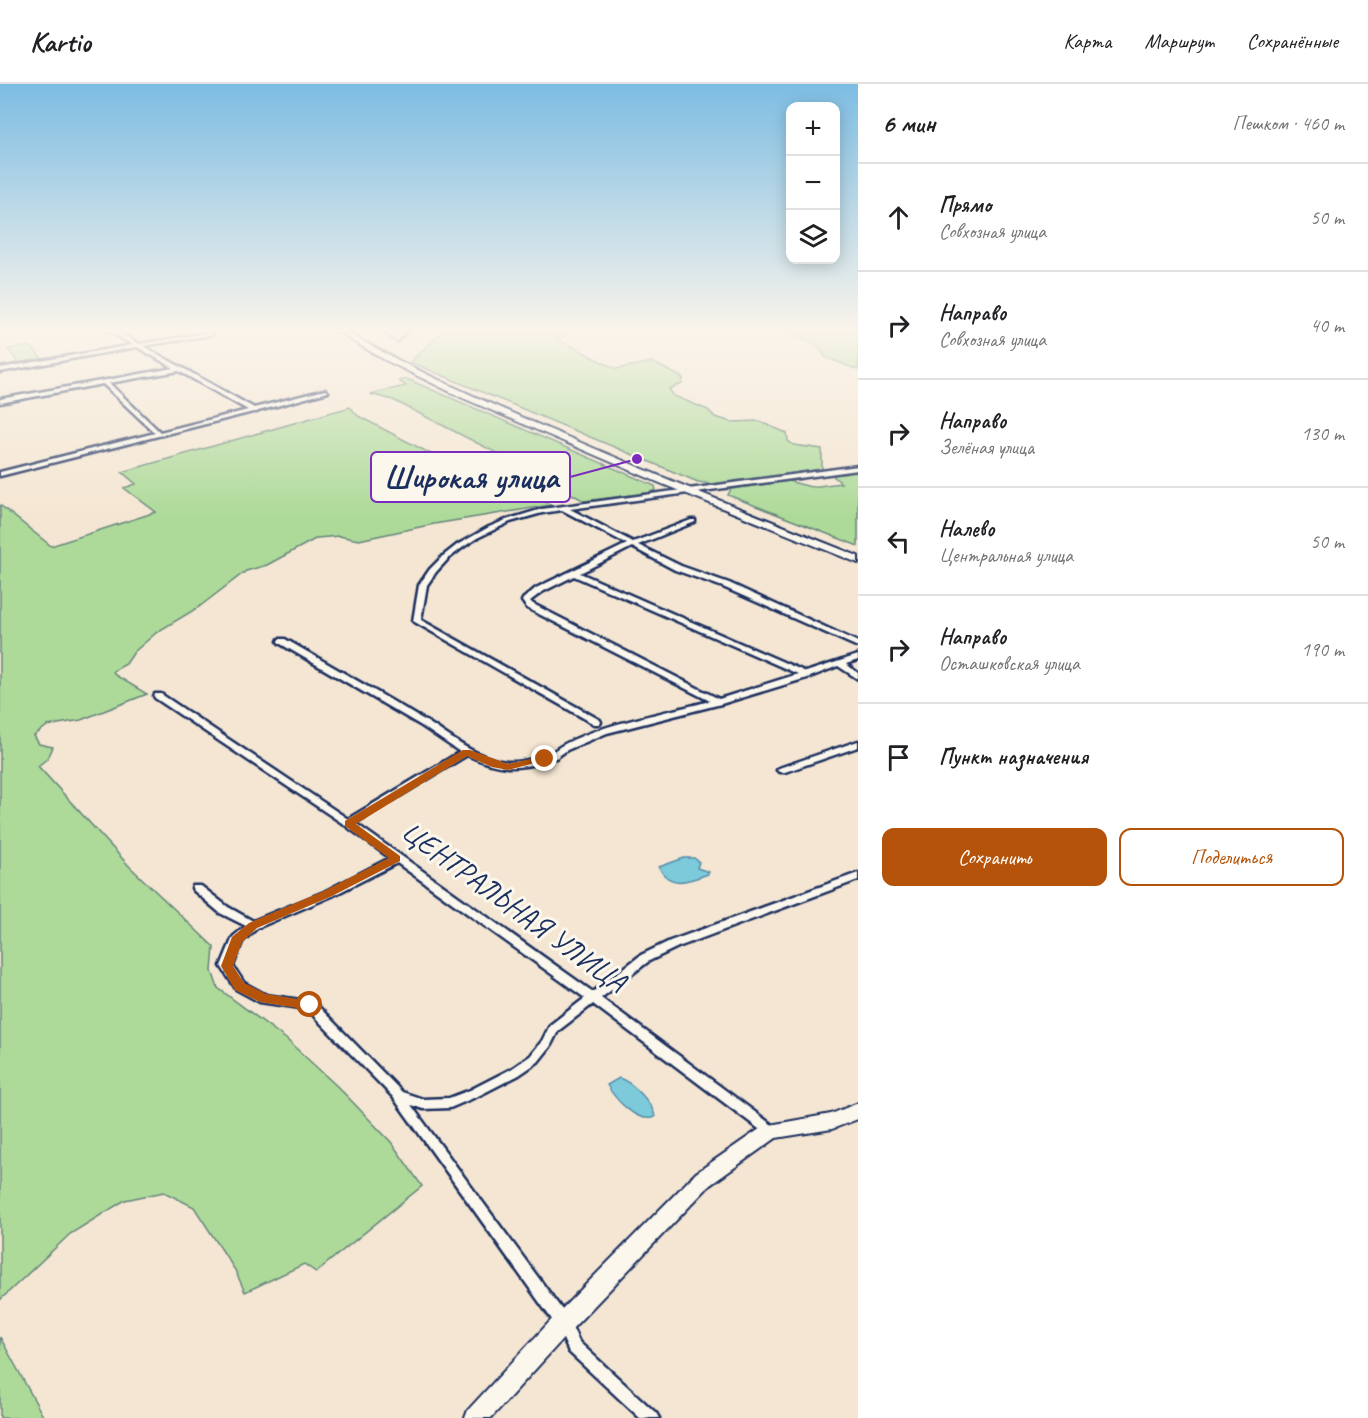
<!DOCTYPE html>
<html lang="ru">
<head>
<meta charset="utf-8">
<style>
  :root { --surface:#fff; --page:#f6f6f6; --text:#202124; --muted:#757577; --line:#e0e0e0; --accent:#b45309 }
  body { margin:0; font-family:Caveat,sans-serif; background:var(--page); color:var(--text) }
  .controls { position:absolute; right:18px; top:18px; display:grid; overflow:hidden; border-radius:12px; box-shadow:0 3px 15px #0003 }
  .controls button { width:54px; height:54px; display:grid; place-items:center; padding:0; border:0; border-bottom:2px solid var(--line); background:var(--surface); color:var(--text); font:30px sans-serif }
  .stop { position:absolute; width:18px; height:18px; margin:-14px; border:4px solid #b45309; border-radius:50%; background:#fff }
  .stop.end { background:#b45309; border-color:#fff; box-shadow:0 2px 6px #0008 }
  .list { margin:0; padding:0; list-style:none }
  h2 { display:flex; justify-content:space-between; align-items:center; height:78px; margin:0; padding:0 24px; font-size:26px }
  h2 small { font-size:20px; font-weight:400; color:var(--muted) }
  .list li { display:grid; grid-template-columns:39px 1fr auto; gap:18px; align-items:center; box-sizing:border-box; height:108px; padding:0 24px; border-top:2px solid var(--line) }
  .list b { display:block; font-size:22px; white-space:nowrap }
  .list p { margin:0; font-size:20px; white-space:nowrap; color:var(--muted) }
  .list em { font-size:20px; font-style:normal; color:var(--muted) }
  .actions { display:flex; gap:12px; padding:18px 24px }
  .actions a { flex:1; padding:14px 0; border:2px solid var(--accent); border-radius:12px; text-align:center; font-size:21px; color:var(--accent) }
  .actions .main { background:var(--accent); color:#fff }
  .icon { flex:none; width:33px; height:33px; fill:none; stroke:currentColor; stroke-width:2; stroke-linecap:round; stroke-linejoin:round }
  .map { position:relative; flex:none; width:858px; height:1334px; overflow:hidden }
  header { display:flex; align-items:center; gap:36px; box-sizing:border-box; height:84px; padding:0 30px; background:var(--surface); border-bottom:2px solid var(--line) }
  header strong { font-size:28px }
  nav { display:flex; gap:33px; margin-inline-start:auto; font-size:21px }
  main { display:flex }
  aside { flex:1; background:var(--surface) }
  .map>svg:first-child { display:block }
  .green { fill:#adda99; stroke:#64847c; stroke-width:1.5 }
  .water { fill:#7dcadb; stroke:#568ca9; stroke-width:1.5 }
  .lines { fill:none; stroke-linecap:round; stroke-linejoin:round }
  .street-casing { stroke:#1b2f5e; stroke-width:5 }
  .secondary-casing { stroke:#1b2f5e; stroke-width:4 }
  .street { fill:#fbf7ec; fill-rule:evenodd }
  .secondary { fill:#fbf7ec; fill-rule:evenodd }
  .route { fill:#b45309 }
  .labels { text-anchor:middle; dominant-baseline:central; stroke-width:6; stroke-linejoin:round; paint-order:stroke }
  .street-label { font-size:30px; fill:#1b2f5e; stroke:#fbf7ec }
  .leader { fill:none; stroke:#7b2cbf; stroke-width:2 }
  .callout-dot { fill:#7b2cbf; stroke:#fbf7ec; stroke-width:2 }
  .callout { fill:#fbf7ec; stroke:#7b2cbf; stroke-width:2 }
  .callout-label { font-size:32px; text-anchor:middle; font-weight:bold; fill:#1b2f5e }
</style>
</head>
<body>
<header>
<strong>Kartio</strong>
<nav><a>Карта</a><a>Маршрут</a><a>Сохранённые</a></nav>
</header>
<main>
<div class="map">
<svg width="858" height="1334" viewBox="0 0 858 1334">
  <rect width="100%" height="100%" fill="#f4e6d2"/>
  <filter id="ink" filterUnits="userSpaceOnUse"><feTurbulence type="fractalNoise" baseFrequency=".0167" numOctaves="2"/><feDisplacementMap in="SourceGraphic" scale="12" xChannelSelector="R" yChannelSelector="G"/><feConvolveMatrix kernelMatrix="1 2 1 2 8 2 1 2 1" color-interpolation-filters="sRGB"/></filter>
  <g filter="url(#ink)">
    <path class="green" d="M445,245h75l7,4h38v3l-9,2 60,31 36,-7 31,16 -1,6 -13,5 5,7 34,14 7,7 17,5 26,-1 29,12 1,8 6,4 28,4v20l-109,15 -15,-2 -288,-120z
      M778,245h80v41l-33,-13c-6,-17 -32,-22 -47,-28z
      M31,262l12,14 -24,4 -11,-15z
      M407,295l248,107 1,4 -7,3 -65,8 -52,-30 -139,-71 -23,-6 36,-8 -7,-5z
      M350,323l8,9 156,81 25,2 12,6 -117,19 -75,16 -20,-4 -22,2 -50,27 -21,6 -47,36 -42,25 -23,20 -8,12 -13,7 2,4 32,19 -66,26 -34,6 -13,10 5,8 14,3 -5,11 -10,8 92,101 84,80 -2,24 6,17 68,51 54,50 51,53 31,44 -106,86 -12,-8 -59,28 -10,-22 -41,-63 -30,-15 -39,8 -55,34 -70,66v-795l51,41 105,-34 -32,-24 12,-4 -14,-12z
      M858,387v75l-130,-51 3,-6 57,-8 23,6 30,-4 -9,-8z
      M0,1253l44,81h-44z"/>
    <path class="water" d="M684,774h10l5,4 -2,6 12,4 -1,2c-19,7 -39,15 -49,-7z
      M619,994c13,4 34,25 36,39 -18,7 -40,-18 -48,-32z"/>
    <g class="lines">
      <g class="street-casing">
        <path id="street" d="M106,245h7l26,15 74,-12v2l-2,1 -68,11 111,62 71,-18 3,2 -70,19 -1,1h-4l-253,64v-4l155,-39 -52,-49 -103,19v-4l174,-31 -37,-21 -137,25v-4l133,-23zM179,287l69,39 -88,22 -51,-49z
          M380,245h6l11,7 7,-7h5l-12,12z
          M858,382v4l-288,39 63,33 58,-22h4v2l-57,23 43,21 48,17 129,59v5l-135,-60 -48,-17 -43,-23 -52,26 226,99 52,-17v5l-12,4 12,9v6l-20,-13 -28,11 -89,27 -114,29 -40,17 -11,8h-6l-2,-2c27,-28 123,-44 162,-55l-183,-93 -5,-7 1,-2 13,-11 91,-44 -65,-34 -20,3 -32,9 -33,16 -15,10 -14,11 -12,13 -9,13 -6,35 179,100 1,2 -1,2h-6l-181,-103 6,-36 11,-16 13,-13 14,-11 32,-18 17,-7 36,-11zM574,492l224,98 -79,25 -186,-95 -3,-3 12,-9z
          M279,555h6c46,27 93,53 139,81 25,15 47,35 76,41 15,3 30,-1 45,-5l3,1 2,2 -2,2c-34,9 -48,9 -81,-6l-112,68 238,169 48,-37 29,-14 188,-68v7l-180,67 -29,14 -48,37 174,129 2,4 -2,4 -4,1 -4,-1 -174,-131 -35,27 -8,16 -12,15 -19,13 -41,21 -28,12 -27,1 -12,-4 157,213 11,24 77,71 3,5h-19l-71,-66 -11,-24 -165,-231 -86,-88 -47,-7 -24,-13 -15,-23 12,-29 13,-11 -26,-13 -27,-23 -1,-2 1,-2h8l27,21 25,14 71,-29 66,-34 -45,-33 -190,-127 -1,-2 1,-2h6l187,125 112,-67 -40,-27 -141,-82 -1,-2zM397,779l188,135 -35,27 -8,16 -12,15 -19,13 -41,21 -21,8 -26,1 -21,-7 -88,-90 -48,-7 -22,-12 -11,-17 9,-24 15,-14 75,-32z
          M858,657v6l-73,25h-6l-2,-2 2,-2z"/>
      </g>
      <g class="secondary-casing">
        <path id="secondary" d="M333,245h9c67,40 138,70 209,101 102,44 204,85 307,126v7l-198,-80 -197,-85 -78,-38z
          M858,1019v16l-26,10 -56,9 -66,47 -139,145 -80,88h-26l3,-8 87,-94 141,-143 68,-47 67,-12z"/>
      </g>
      <use href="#street" class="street"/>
      <use href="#secondary" class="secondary"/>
    </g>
  </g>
  <linearGradient id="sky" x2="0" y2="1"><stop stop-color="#7dbde3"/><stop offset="0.57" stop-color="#faf4eb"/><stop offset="1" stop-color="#faf4eb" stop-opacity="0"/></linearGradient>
  <rect width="858" height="432" fill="url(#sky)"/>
  <path class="route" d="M463,666h7l38,14 37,-8 5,3 -42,11 -16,-3 -25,-11 -111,68 44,32v5l-68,35 -75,32 -15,14 -9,24 11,17 22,11 49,8 2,3 -2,4 -5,1 -50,-8 -25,-12 -14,-24 11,-29 17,-14 75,-32 65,-33 -44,-32v-5z"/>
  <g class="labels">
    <g class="street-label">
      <text transform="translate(514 822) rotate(36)">ЦЕНТРАЛЬНАЯ УЛИЦА</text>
    </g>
  </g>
  <path class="leader" d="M637 375L570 393"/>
  <circle class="callout-dot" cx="637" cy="375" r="6"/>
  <rect class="callout" x="371" y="368" width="199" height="50" rx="6"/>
  <g class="callout-label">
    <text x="471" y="404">Широкая улица</text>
  </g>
</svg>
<div class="controls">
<button>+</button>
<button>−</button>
<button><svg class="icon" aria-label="layers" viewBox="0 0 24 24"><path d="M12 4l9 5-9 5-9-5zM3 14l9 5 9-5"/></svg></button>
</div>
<div class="stop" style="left:310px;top:921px"></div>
<div class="stop end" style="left:545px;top:675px"></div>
</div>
<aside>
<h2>6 мин<small>Пешком · 460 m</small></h2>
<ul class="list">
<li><svg class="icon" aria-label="ahead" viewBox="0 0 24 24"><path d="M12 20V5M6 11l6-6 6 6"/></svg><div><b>Прямо</b><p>Совхозная улица</p></div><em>50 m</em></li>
<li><svg class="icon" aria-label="right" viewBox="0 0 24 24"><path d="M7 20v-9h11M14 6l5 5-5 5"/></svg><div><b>Направо</b><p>Совхозная улица</p></div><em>40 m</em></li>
<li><svg class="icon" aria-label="right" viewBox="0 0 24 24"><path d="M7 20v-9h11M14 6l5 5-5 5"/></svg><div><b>Направо</b><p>Зелёная улица</p></div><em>130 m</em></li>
<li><svg class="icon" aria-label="left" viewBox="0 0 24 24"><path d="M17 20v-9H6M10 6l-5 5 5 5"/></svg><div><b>Налево</b><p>Центральная улица</p></div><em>50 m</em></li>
<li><svg class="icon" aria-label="right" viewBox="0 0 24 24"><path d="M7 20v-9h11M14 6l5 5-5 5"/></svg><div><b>Направо</b><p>Осташковская улица</p></div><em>190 m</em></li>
<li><svg class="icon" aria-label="arrive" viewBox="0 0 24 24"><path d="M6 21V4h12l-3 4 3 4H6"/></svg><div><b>Пункт назначения</b></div></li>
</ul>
<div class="actions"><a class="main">Сохранить</a><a>Поделиться</a></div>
</aside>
</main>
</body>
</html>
